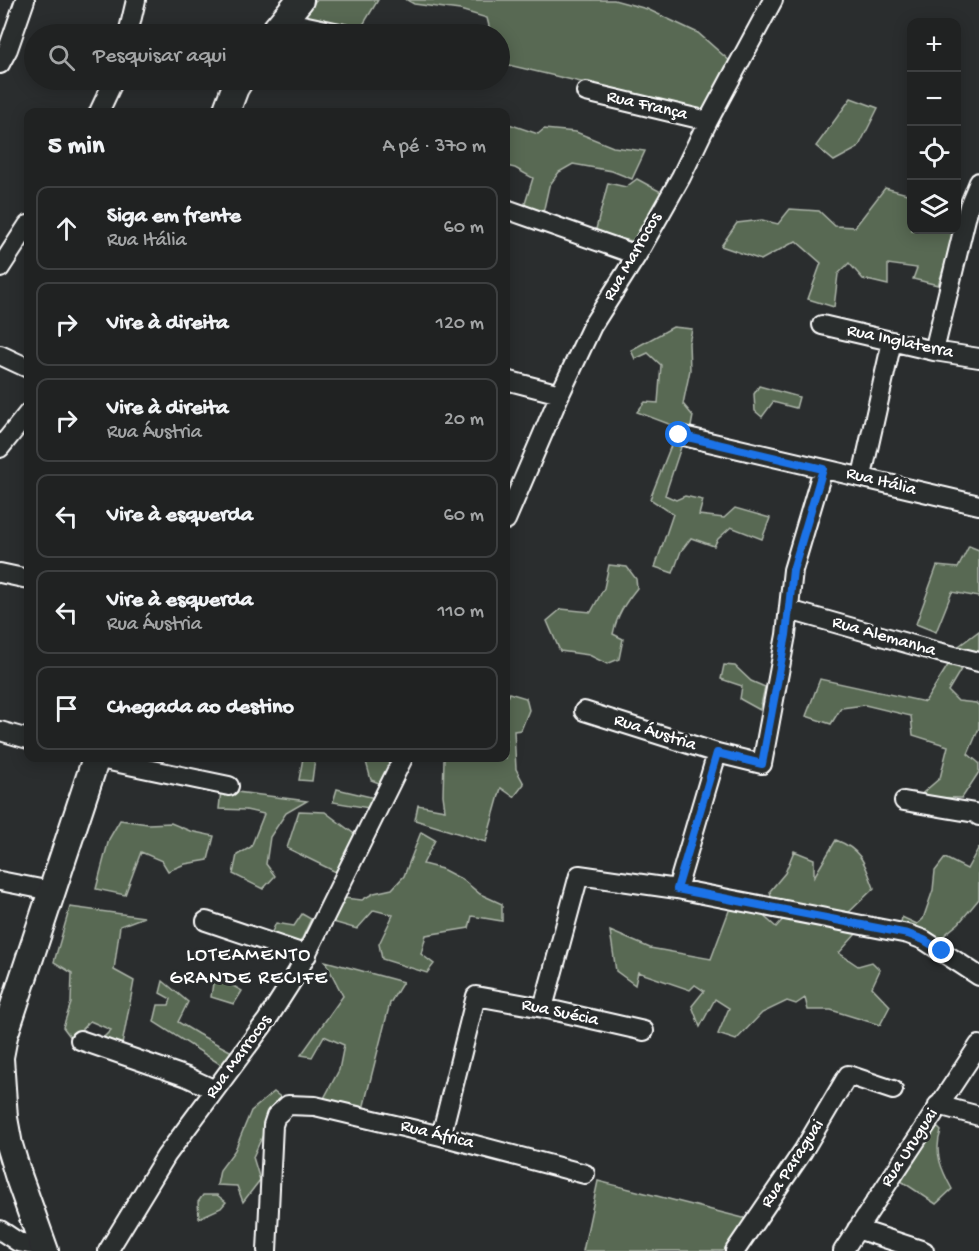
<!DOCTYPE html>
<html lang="pt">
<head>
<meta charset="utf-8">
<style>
  :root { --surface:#202222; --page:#2d2f2f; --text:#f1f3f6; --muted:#a2a4a5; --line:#3d3f40 }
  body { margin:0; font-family:"Gochi Hand",sans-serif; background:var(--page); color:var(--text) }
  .controls { position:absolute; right:18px; top:18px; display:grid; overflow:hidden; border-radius:12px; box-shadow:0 3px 15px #0003 }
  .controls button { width:54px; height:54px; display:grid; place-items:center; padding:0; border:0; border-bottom:2px solid var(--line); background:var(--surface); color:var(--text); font:30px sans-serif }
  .stop { position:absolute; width:18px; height:18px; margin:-14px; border:4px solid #1a73e8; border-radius:50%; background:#fff }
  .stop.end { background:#1a73e8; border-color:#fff; box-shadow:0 2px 6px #0008 }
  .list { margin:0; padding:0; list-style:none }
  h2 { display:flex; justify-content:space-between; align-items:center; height:78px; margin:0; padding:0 24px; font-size:26px }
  h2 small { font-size:20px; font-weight:400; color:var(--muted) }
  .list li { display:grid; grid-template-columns:39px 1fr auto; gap:18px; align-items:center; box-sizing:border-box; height:84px; margin:0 12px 12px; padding:0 12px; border:2px solid var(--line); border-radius:12px }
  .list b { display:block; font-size:22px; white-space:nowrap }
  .list p { margin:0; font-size:20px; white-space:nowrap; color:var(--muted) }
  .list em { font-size:20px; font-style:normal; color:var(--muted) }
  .icon { flex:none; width:33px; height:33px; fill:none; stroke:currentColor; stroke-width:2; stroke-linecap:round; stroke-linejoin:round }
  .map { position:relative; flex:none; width:979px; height:1251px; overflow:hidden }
  .search { position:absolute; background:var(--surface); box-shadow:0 3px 15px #0003; left:24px; top:24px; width:486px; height:66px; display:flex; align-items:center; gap:15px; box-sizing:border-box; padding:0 21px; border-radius:33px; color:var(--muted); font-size:22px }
  .panel { position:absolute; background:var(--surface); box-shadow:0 3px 15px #0003; left:24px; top:108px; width:486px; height:654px; border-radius:12px }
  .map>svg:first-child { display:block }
  .green { fill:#586953; stroke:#acb4a9; stroke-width:1.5 }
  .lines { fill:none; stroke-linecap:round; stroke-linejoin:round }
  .street-casing { stroke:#fff; stroke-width:22 }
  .secondary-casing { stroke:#fff; stroke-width:30 }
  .street { stroke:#2a2d2e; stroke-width:18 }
  .secondary { stroke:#2a2d2e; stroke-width:26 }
  .route { stroke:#1a73e8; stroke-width:8 }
  .labels { text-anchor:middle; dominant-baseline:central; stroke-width:6; stroke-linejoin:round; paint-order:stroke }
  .street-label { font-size:18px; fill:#fff; stroke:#2a2d2e }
  .neighbourhood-label { font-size:20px; letter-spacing:1.5px; fill:#fff; stroke:#2a2d2e }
</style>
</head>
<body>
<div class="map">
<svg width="979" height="1251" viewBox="0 0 979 1251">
  <rect width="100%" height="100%" fill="#2a2d2e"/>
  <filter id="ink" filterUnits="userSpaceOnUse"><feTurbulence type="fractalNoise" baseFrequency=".0167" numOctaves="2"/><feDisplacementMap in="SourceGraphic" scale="12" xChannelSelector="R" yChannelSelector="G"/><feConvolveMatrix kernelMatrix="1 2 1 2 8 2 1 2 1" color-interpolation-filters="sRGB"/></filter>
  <g filter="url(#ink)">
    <path class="green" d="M316,0h62l-18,30 -56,-14z
      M407,0h207l33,9 51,24 34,30 -26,57 -121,-37 -85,-20v-29h-9l-4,-16 -27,-8 -46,-6z
      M851,98l27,10 -20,40 -24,13 -18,-15z
      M506,123l32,11 6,-5 32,3 37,15 32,4 -13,28 -20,-8 -39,-7 -14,8 -10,14 -8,36 -18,-12 10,-32 -18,-10 -9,-2z
      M637,179l26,14 -18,34 -13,14 -37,-8 13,-50 18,4z
      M885,188l26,7 1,35h44l-18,55 -25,-6 4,-11 -29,-4v21l-25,-6 -14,-16 -11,11 -4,33 -26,-8 13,-36 -25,-22 -35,19 -40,-14 16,-23 25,-3 16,4 12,-15 29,2 16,15 20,1z
      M673,327l19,2 -3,14 1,27 -7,34 10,12 -3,16 -53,-20 8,-10 13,1 3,-38 -13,-12 -13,6 -4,-9z
      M759,386l40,11 -3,11 -23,-6 -11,15 -7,-6 -1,-17z
      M672,443l9,4 -16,48 11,5 9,-4 18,4 -4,15 25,3 11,-10 35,10 -8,21 -31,-12 -13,12 -4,7 -23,-8 -10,13 -8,22 -18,-6 18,-53 -23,-15z
      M969,546l10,4v47l-27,-5 -16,40 -20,-8 21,-58 21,2z
      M609,565l18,2 9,12 1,9c-12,15 -20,27 -24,46l10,5 -4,20 -12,5 -18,-9 -29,-4 -13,-30 14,-12 30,3 13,-24z
      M979,631v26l-27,-6z
      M950,662l13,4 -15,25 10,10 18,2 3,3v22l-11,26 11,9v9l-17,26 -44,-1 22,-19 8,-32 -35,-11 -2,-19 -46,-11 -24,3 -10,16 -25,-8 14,-37 105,23z
      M724,665l11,1 16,15 14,6 -5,23 -20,-11 2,-13 -21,-7z
      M509,693l17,5 3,12 -8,20 -7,1 2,38 8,15 -10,13 -13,-9 -15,54 -71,-22 3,-15 27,5 -2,-15 1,-37h62v-57z
      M303,758h12l-3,23 -13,-1z
      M365,758h26l-7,27 -13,-5z
      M337,789l38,9 -6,10 -36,-6z
      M221,790l86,11 -21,12 -16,24 -4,27 9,12 -12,13 -30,-15 4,-19 14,-8 13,-33 -18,-4 -27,-1z
      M299,811l26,1 32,24 -17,38 -53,-26z
      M120,820l28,4 23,-1 19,8 24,5 -6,24 -23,4 -17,7 -6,-10 -21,-9 -16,43 -29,-6 13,-50z
      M421,832l14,8 -12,24 19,5 21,11 17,14 22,10v17l-30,-5 -3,12 -43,7 -5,19 13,10 -7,9 -45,-14 -3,-15 14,-29 -19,-5 -17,19 -24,-7 11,-24 18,2 12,-7 18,-4 12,-13z
      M836,840c26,10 29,24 38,48l-30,29 -72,-16 -2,-10 15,-18 9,-22 20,8v18z
      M979,847v52l-20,24 -27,22 -32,-18 2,-10 15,7 6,-5 10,-29 2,-19 10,-13 22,11z
      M733,900l27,13 16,14 12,-13 62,12 6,8 -17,19 19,13 14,-4 8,8 -8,17 18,19 -10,19 -49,-15h-23l-3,-12 -9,6 -9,-3 -25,12 -26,27 -18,-6 11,-26 -14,-9 -15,28 -8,-21 12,-15 -9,-6 -5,5 -52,-18 -3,13 -19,-14 -6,-40 40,17 61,11z
      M70,907l74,10 -24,9 -6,44 20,11 -12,64 -23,-3 12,-12 -21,-9 -18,18 -9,-12 8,-24 1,-30 -18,-11z
      M302,914l9,5 -12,26 -28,-11 5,-11 18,3z
      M325,961l78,21 -13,21 -28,110 -41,-9 18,-34 5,-25 -20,-9 -12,21 -11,-2 42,-59z
      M223,980l19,11 -8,13 -23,-7 2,-14z
      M163,981l25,21 -10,20 20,12 36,19 -11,13 -69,-44 4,-17h11l2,-6 -11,-6z
      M274,1092l9,7 -16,27 -14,31 7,23 -17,22 -6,-16 -20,-1 3,-15 15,-20 16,-39z
      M934,1124l7,7c-8,21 1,40 11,58l-16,15 -35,-23 24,-44z
      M598,1181l153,39 -21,31h-147z
      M203,1195h14l9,7 -5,6 -22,10 -1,-16z"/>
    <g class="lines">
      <g class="street-casing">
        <path id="street" d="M284,21l60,13
          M128,34l8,-34
          M0,64l8,-15 17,-49
          M586,92l122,29
          M99,112l15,-32
          M506,209l131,46
          M0,268l28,-43
          M822,325l112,26 45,7
          M934,351l35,-145 10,-24
          M0,355l28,13
          M506,380l54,14
          M679,435l300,70
          M0,448l28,-35
          M862,476l30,-135
          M506,520l54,-126 32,-68 45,-71 44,-78 27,-56 65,-121
          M0,573l28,6
          M789,610l149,42 41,10
          M584,711l133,42 45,11 24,-129 7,-65 30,-101
          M0,731l28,8
          M95,758l134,28
          M904,801l71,12 4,3
          M0,881l51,10
          M677,889l40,-136
          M206,921l101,34
          M543,1008l36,-133 98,14 231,45 16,6 55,36
          M80,1040l107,37 28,13
          M938,1105l41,11
          M441,1136l35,-140 67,12 101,23
          M857,1229l67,22
          M0,1230l18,12 25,5
          M108,1251l58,-95 101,-136 30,-47 106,-215
          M267,1251l6,-126 3,-9 12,-11 27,1 126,30 144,38
          M735,1251l68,-100 45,-76 45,15
          M843,1251l136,-206"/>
      </g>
      <g class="secondary-casing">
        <path id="secondary" d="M272,34l28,-34
          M226,112l9,-24 5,-8
          M0,1057l4,-21 92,-278
          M0,1058l4,60 5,27 10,33 26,73"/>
      </g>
      <use href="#street" class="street"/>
      <use href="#secondary" class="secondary"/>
    </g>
  </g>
  <g class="lines" filter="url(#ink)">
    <path class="route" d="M679,435l144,34 -30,101 -7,65 -24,129 -45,-11 -40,136 231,45 16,6 18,11"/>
  </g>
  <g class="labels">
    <g class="street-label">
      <text transform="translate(647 106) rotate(13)">Rua França</text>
      <text transform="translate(633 257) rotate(-60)">Rua Marrocos</text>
      <text transform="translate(900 342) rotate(12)">Rua Inglaterra</text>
      <text transform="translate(881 482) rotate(14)">Rua Itália</text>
      <text transform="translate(884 637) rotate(16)">Rua Alemanha</text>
      <text transform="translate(655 733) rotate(18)">Rua Áustria</text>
      <text transform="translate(560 1013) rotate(12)">Rua Suécia</text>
      <text transform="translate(239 1057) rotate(-54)">Rua Marrocos</text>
      <text transform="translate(437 1135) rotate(14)">Rua África</text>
      <text transform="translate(910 1148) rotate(-57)">Rua Uruguai</text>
      <text transform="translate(793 1164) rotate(-57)">Rua Paraguai</text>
    </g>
    <g class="neighbourhood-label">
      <text x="249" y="956">LOTEAMENTO<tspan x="249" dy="23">GRANDE RECIFE</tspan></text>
    </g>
  </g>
</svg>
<div class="controls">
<button>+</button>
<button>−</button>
<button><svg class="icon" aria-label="locate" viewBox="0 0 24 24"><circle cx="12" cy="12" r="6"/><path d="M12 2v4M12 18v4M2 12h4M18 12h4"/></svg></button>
<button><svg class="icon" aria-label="layers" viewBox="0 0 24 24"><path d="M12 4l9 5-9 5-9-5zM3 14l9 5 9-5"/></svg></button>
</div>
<div class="stop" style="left:679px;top:435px"></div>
<div class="stop end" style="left:942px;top:951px"></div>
<div class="search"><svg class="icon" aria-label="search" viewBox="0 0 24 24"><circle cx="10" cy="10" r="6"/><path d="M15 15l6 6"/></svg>Pesquisar aqui</div>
<section class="panel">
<h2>5 min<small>A pé · 370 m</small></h2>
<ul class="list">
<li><svg class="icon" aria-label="ahead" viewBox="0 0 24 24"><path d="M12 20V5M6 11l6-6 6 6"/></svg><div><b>Siga em frente</b><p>Rua Itália</p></div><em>60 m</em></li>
<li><svg class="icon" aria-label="right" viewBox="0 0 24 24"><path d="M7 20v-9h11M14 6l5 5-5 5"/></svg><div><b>Vire à direita</b></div><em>120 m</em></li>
<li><svg class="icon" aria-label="right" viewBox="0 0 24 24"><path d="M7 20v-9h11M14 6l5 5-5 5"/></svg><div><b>Vire à direita</b><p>Rua Áustria</p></div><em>20 m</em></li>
<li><svg class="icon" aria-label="left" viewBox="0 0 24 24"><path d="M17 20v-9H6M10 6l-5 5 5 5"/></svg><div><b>Vire à esquerda</b></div><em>60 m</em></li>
<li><svg class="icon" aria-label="left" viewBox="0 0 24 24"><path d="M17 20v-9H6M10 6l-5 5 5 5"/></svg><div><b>Vire à esquerda</b><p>Rua Áustria</p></div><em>110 m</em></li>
<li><svg class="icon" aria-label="arrive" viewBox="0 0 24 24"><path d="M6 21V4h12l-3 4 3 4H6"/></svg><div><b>Chegada ao destino</b></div></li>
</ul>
</section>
</div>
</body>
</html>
